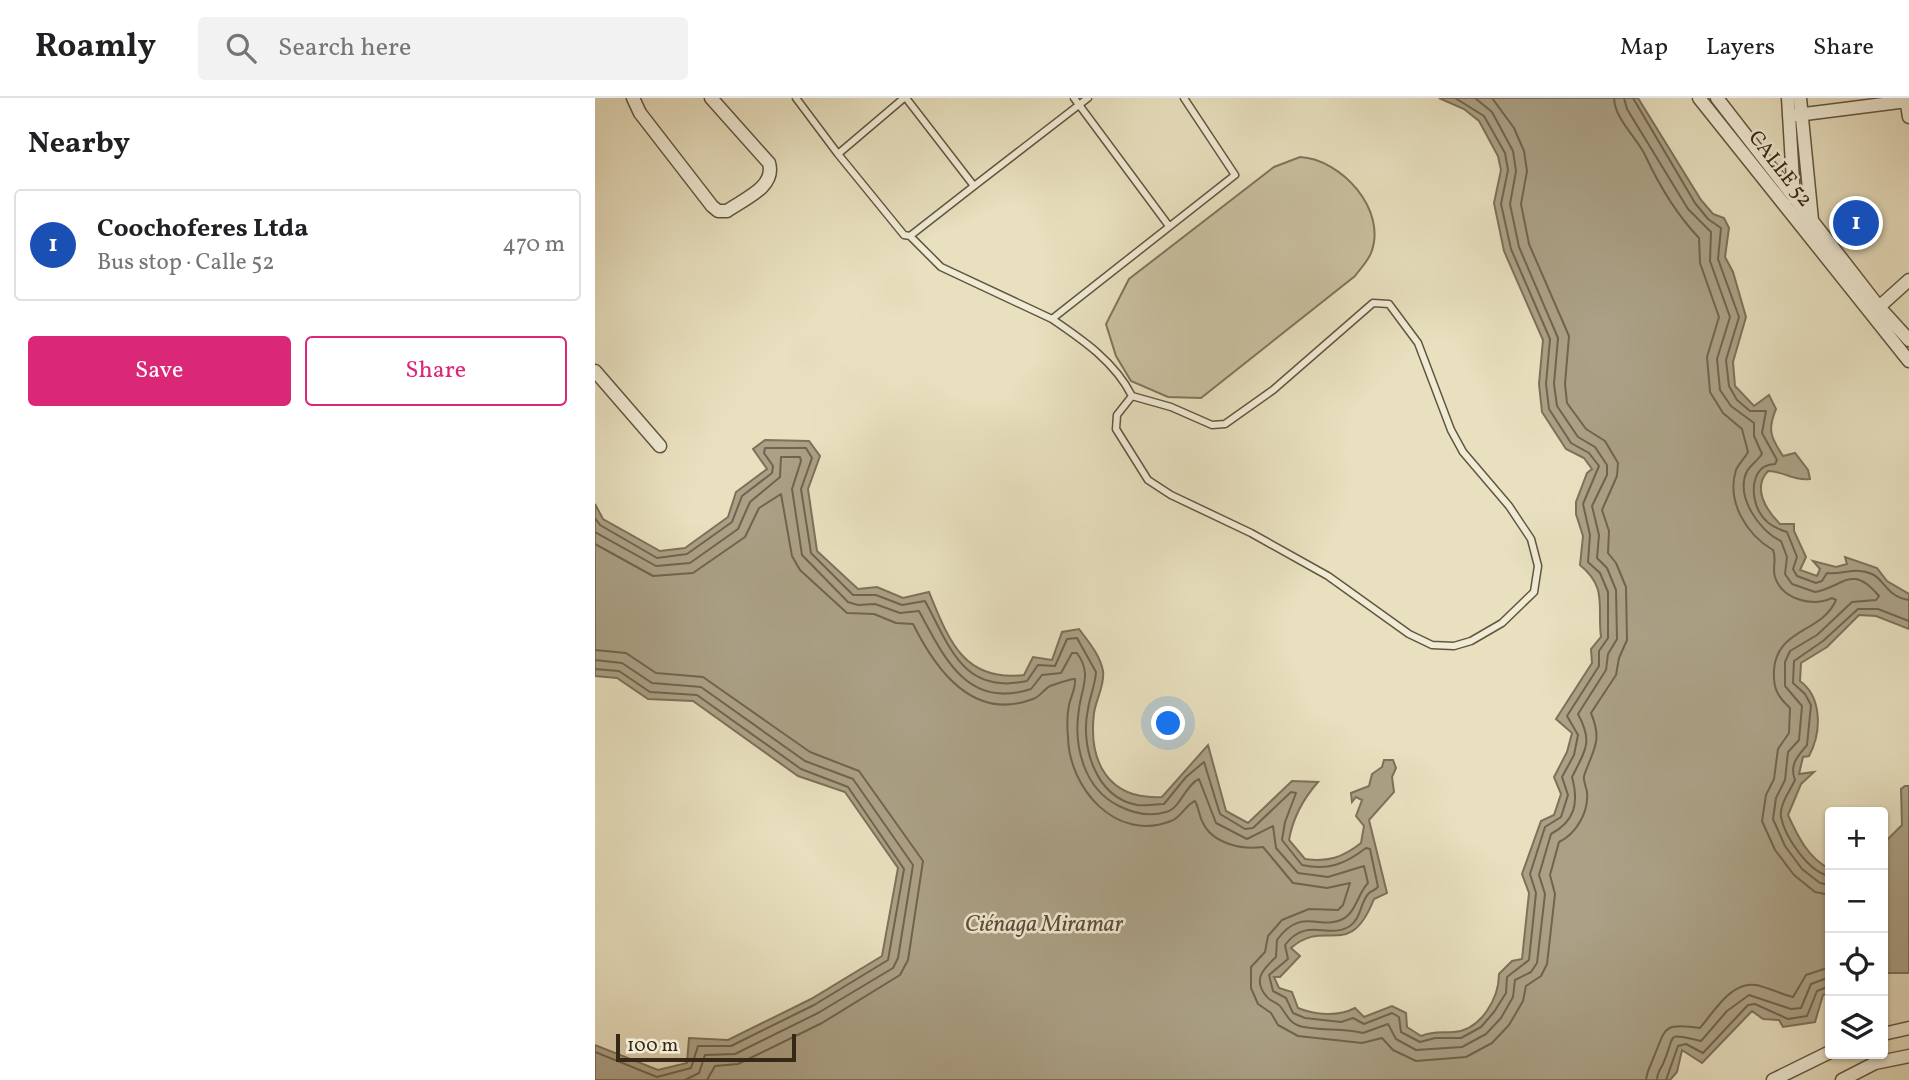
<!DOCTYPE html>
<html lang="en">
<head>
<meta charset="utf-8">
<style>
  :root { --surface:#fff; --page:#f2f2f2; --text:#202124; --muted:#757577; --line:#e0e0e0; --accent:#db2777 }
  body { margin:0; font-family:Vollkorn,serif; background:var(--page); color:var(--text) }
  .controls { position:absolute; right:21px; bottom:21px; display:grid; overflow:hidden; border-radius:7px; box-shadow:0 2px 5px #0004 }
  .controls button { width:63px; height:63px; display:grid; place-items:center; padding:0; border:0; border-bottom:2px solid var(--line); background:var(--surface); color:var(--text); font:35px sans-serif }
  .scale { position:absolute; left:21px; bottom:18px; width:180px; box-sizing:border-box; padding-left:7px; border:4px solid #362816; border-top:0; font-size:19px; line-height:24px; white-space:nowrap; color:#362816; -webkit-text-stroke:5px #f0ebd5; paint-order:stroke }
  .you { position:absolute; left:574px; top:626px; width:24px; height:24px; margin:-18px; border:5px solid #fff; border-radius:50%; background:#1a73e8; box-shadow:0 0 0 10px #1a73e833 }
  .badge { display:grid; place-items:center; width:46px; height:46px; border-radius:50%; background:var(--accent); color:#fff; font-size:23px; font-weight:700 }
  .pin { position:absolute; translate:-50% -50%; border:4px solid #fff; box-shadow:0 2px 7px #0006 }
  .list { margin:0; padding:0; list-style:none }
  h2 { display:flex; justify-content:space-between; align-items:center; height:91px; margin:0; padding:0 28px; font-size:30px }
  h2 small { font-size:23px; font-weight:400; color:var(--muted) }
  .list li { display:grid; grid-template-columns:46px 1fr auto; gap:21px; align-items:center; box-sizing:border-box; height:112px; margin:0 14px 14px; padding:0 14px; border:2px solid var(--line); border-radius:7px }
  .list b { display:block; font-size:26px; white-space:nowrap }
  .list p { margin:0; font-size:23px; white-space:nowrap; color:var(--muted) }
  .list em { font-size:23px; font-style:normal; color:var(--muted) }
  .actions { display:flex; gap:14px; padding:21px 28px }
  .actions a { flex:1; padding:16px 0; border:2px solid var(--accent); border-radius:7px; text-align:center; font-size:24px; color:var(--accent) }
  .actions .main { background:var(--accent); color:#fff }
  .icon { flex:none; width:38px; height:38px; fill:none; stroke:currentColor; stroke-width:2; stroke-linecap:round; stroke-linejoin:round }
  .map { position:relative; flex:none; width:1314px; height:982px; overflow:hidden }
  header { display:flex; align-items:center; gap:42px; box-sizing:border-box; height:98px; padding:0 35px; background:var(--surface); border-bottom:2px solid var(--line) }
  header strong { font-size:33px }
  nav { display:flex; gap:38px; margin-inline-start:auto; font-size:24px }
  .search { width:490px; height:63px; background:var(--page); display:flex; align-items:center; gap:18px; box-sizing:border-box; padding:0 24px; border-radius:7px; color:var(--muted); font-size:26px }
  main { display:flex }
  aside { flex:1; background:var(--surface) }
  .map>svg:first-child { display:block }
  .green { fill:#cac1a2; stroke:#80745c; stroke-width:2 }
  .water { fill:#aba186; stroke:#7c7159; stroke-width:2 }
  .lines { fill:none; stroke-linecap:round; stroke-linejoin:round }
  .shore { stroke:#70644e; stroke-width:2 }
  .lane-casing { stroke:#625640; stroke-width:9 }
  .street-casing { stroke:#625640; stroke-width:15 }
  .lane { stroke:#f0ebd5; stroke-width:6 }
  .street { stroke:#f0ebd5; stroke-width:12 }
  .labels { text-anchor:middle; dominant-baseline:central; stroke-width:5; stroke-linejoin:round; paint-order:stroke }
  .street-label { font-size:21px; fill:#362816; stroke:#f0ebd5 }
  .water-label { font-size:23px; font-style:italic; fill:#594c38; stroke:#f0ebd5 }
</style>
</head>
<body>
<header>
<strong>Roamly</strong>
<div class="search"><svg class="icon" aria-label="search" viewBox="0 0 24 24"><circle cx="10" cy="10" r="6"/><path d="M15 15l6 6"/></svg>Search here</div>
<nav><a>Map</a><a>Layers</a><a>Share</a></nav>
</header>
<main>
<aside>
<h2>Nearby<small></small></h2>
<ul class="list">
<li><span class="badge" style="background:#1a4fb4">1</span><div><b>Coochoferes Ltda</b><p>Bus stop · Calle 52</p></div><em>470 m</em></li>
</ul>
<div class="actions"><a class="main">Save</a><a>Share</a></div>
</aside>
<div class="map">
<svg width="1314" height="982" viewBox="0 0 1314 982">
  <rect width="100%" height="100%" fill="#e8e0bf"/>
  <filter id="stains"><feTurbulence type="fractalNoise" baseFrequency=".00286" numOctaves="4"/><feColorMatrix values="0 0 0 0 .2 0 0 0 0 .09 0 0 0 0 .02 0 0 0 .5 -.17"/></filter>
  <radialGradient id="worn" r=".72"><stop offset=".6" stop-color="#630" stop-opacity="0"/><stop offset="1" stop-color="#630" stop-opacity=".3"/></radialGradient>
  <path class="green" d="M705,59c41,2 88,53 71,96 -3,8 -11,16 -16,23l-154,122 -33,-1 -37,-16 -15,-25 -10,-32 23,-45 145,-112z"/>
  <path class="water" d="M844,0h199l63,102 12,14 11,4 5,10 -4,29 8,15 13,45 -13,45 2,24 19,20 15,-11 7,14c-9,21 -5,29 7,47l12,-3 13,17 2,9c-18,2 -26,-8 -42,-8 -16,17 -2,39 12,53h14v7l12,26 -6,13 17,6 3,-7 -7,-8 23,6 11,-3 -2,-7 32,11 10,13 22,13v35l-33,-13 -17,-1 -32,32 -26,16 -1,18c22,16 22,51 9,75l-6,1 -4,17 15,-2 -13,12 -13,31c10,22 21,44 42,54v123l-7,3 -8,27 -32,5 -4,-7 -16,-1 -11,-8 -50,52 -20,-13 -5,22 -7,8h-1075v-35l63,25 29,-7 2,-25 39,2 83,-41 71,-43 16,-88 -53,-76 -47,-16 -105,-75 -45,-2 -31,-21 -22,-2v-172l8,15 57,32 25,-3 43,-31 8,-25 31,-23 -14,-20 12,-9 44,1 11,15 -12,33 9,62 41,38 19,-2 26,11 26,-6c20,49 35,90 95,83l9,-18 19,3 10,-28 17,-3c9,12 21,26 24,42 2,14 -7,28 -9,42 -6,50 15,87 68,84l46,-52 18,66 22,12 44,-42 26,1c-15,17 -25,35 -29,58l16,19c23,3 37,-1 56,-16l3,-17 -8,-10 6,-16 -6,-3 -4,5 -1,-9 18,-7 3,-12 10,-7 2,-7h9l3,8 -4,9 2,15 -25,28 18,73 -13,6c-25,63 -48,18 -83,49l9,8 -20,21h-6l5,11 13,4 6,16c17,7 40,9 57,0l9,9 28,-11 14,7 1,14 14,9c12,-5 21,-3 33,-4 27,-2 45,-34 45,-58l13,-13 10,-2 7,-66 -7,-19 19,-53 13,-6 7,-21 -7,-17 13,-25 5,-19 -16,-14 36,-56 -1,-14 10,-12c-4,-31 7,-49 -21,-72l3,-29 -7,-22v-12l11,-29 5,-4 -8,-11 -18,-9 -24,-37 -3,-28 4,-44 -39,-89 -10,-48 7,-33 -3,-14 -19,-35 -15,-12z
    M1310,688h4v187h-26v-129l19,-19 -1,-36z"/>
  <g class="lines">
    <path class="shore" d="M1019,0c1,22 22,38 31,57 14,30 31,59 54,83l1,25 19,54 -12,40 3,35 13,21 19,16 6,23c-3,6 -9,11 -12,18 -10,32 11,65 37,80 4,9 -1,18 2,27 7,23 38,30 57,21l4,2c-14,33 -59,28 -62,70 -1,18 3,26 16,38l-1,25 -11,16 -4,30 -8,16 -4,26 13,29 19,25 21,17 15,3
      M1029,0l3,11 61,100 23,23 -1,29 20,56 -13,42 3,31 11,16 23,17v13l8,18c-4,6 -11,11 -15,17 -12,25 12,60 34,70l6,16 -2,17 7,10 23,8c29,-5 36,-29 64,4l-3,4 -24,2 -35,33 -27,16 -5,11v24l17,20 -3,34 -11,12 -3,28 -9,18 -3,21 12,27 17,23 18,14 10,2
      M1038,0l62,105 13,16 13,9 -3,31 21,58 -13,43 3,26 8,14 13,11h16l-4,22 15,27 -2,4c-25,1 -25,33 -15,49 6,11 17,16 27,19l10,25 -4,12 4,7 19,7 6,-2 5,-8c16,2 28,-7 45,1 13,6 15,23 37,26
      M0,420l5,7 57,33 30,-4 45,-32 10,-26 30,-23 1,-7 -9,-13 1,-5h41l6,10 -11,31 10,64 42,42h23l26,10 23,-4c25,46 38,94 102,80l11,-16 17,1 12,-27 10,-1 19,34c-1,14 -6,24 -8,37 -8,36 7,88 49,96 8,1 18,-1 27,-1l22,-27 18,-15 16,52 25,15 8,-1 38,-36 5,1 -11,29 -3,18 20,25c26,6 43,-1 64,-17l4,1 8,38c-3,3 -6,4 -9,6 -9,9 -7,24 -19,33 -22,14 -43,-10 -65,19l3,14 -19,16 4,16 13,7 7,15 12,5 36,4 12,-4 11,6 28,-11 7,4 2,15 19,10 15,-4h26l20,-11 13,-15 12,-19 1,-16 22,-17 7,-67 -6,-19 15,-47 16,-10 7,-22 -6,-18 12,-22 4,-20 -11,-19 32,-50v-15l9,-13v-46l-8,-19 -12,-11 2,-27 -7,-31 16,-38 -10,-13 -18,-10 -22,-34 -3,-25 4,-45 -39,-90 -10,-45 7,-34 -3,-17 -21,-37 -29,-18
      M0,434l61,34 34,-3 48,-34 12,-27 30,-25 1,-20h19l1,4 -9,28 10,66 46,47 10,3 17,-1 25,9 19,-2c25,46 48,99 112,78l11,-14 19,-2 11,-20h5c15,21 5,33 2,56 -6,37 5,80 40,97 14,7 31,11 47,6 15,-4 19,-27 33,-33l17,44 31,16 26,-13 3,22 22,25 30,4 36,-11 4,17c-10,10 -12,29 -25,36 -22,12 -42,-13 -66,21l-1,17c-13,12 -24,23 -9,40 4,5 10,5 13,9 8,10 9,18 24,21 19,4 40,1 59,6l25,-9 8,15 20,11 46,-3 24,-13 15,-16 12,-21 2,-17 16,-8 6,-9 8,-69 -6,-19 12,-41c24,-13 28,-31 21,-57 14,-28 21,-35 6,-63l28,-44 2,-16 9,-15 -1,-49 -9,-22 -10,-10 2,-23 -7,-29 15,-31v-10l-12,-18 -17,-10 -21,-31 -3,-22 4,-46 -39,-91 -9,-43 6,-33 -3,-20 -21,-39 -17,-14
      M0,446l58,32 40,-3 52,-36 14,-29 22,-14 11,62 8,14 47,43 27,1 22,9 17,1c23,46 60,98 120,75 7,-2 11,-10 17,-13 6,-2 19,-7 25,-7 1,9 -4,17 -6,26 -2,10 -2,22 -1,32 1,51 48,106 103,84 11,-4 14,-16 24,-20 4,7 4,15 8,22 10,21 40,27 60,24l30,36 34,5 23,-5 -7,22 -5,5 -29,-1 -27,11 -14,16 -3,16 -14,15v21l7,16 13,9 7,12 20,11 64,7 20,-5 11,12 23,11 50,-4 26,-14 17,-18 14,-24 3,-15 15,-10 6,-12 8,-70 -5,-19 9,-33c17,-8 30,-30 28,-50 -1,-6 -4,-11 -3,-16 9,-27 19,-34 7,-63l25,-38 3,-17 8,-18 -1,-53 -10,-24 -8,-10 1,-22 -7,-21 15,-34 1,-13 -13,-22 -19,-12 -19,-26 -2,-19 4,-48 -40,-92 -8,-40 6,-33 -3,-20 -10,-23 -22,-30
      M0,552l31,3 30,20 47,4 107,75 49,19 64,90 -15,99 -8,15 -78,48 -84,41 -23,2 -8,14
      M0,562l27,3 30,20 49,4 104,74 48,18 60,86 -15,93 -5,10 -75,45 -83,41 -30,1 -6,18 -14,7
      M0,571l24,2 31,21 47,3 104,74 47,18 56,82 -16,91 -74,45 -83,41h-33l-7,22 -34,9 -62,-25
      M1235,778c-21,-3 -45,-39 -49,-59 -2,-12 9,-26 14,-37 -6,-16 3,-24 12,-35l4,-40 -6,-11 -12,-11 1,-22 29,-20 35,-32h20l31,12
      M1051,982c1,-9 4,-13 7,-21 13,-31 9,-37 47,-31 14,-16 31,-47 56,-43 11,2 25,9 37,12l13,-22 24,-8
      M1062,982c0,-7 3,-10 6,-16 14,-32 1,-31 38,-23l26,-30 22,-16 42,14 10,-1 10,-24 19,-7
      M1071,982l12,-34 8,-2 17,9 45,-48 7,-1 33,15 19,-3 10,-25 13,-5"/>
    <g class="lane-casing">
      <path id="lane" d="M201,0l42,56
        M309,0l-66,56 66,81 6,1 64,-50
        M311,0l68,88 114,-88
        M479,0l95,128
        M315,138l31,31 111,52 183,-144 -51,-77
        M457,221c31,21 63,43 80,77l39,11 41,18 13,-1 48,-34 100,-87 16,1 29,39 33,87 12,22 46,54 22,33 7,27 -4,26 -32,31 -31,18 -17,5 -22,-1 -23,-11 -81,-58 -77,-43 -80,-38 -23,-15 -32,-51 1,-14 15,-19"/>
    </g>
    <g class="street-casing">
      <path id="street" d="M38,0l7,15 72,93 6,5h9c17,-12 49,-24 42,-48l-58,-65
        M1104,0l210,263
        M1122,0l162,209 30,33
        M1193,0l6,100
        M1205,0l12,122
        M1311,0l3,19
        M1194,18l118,-15
        M1284,209l30,-27
        M0,273l65,75
        M1288,936l26,-6
        M1178,982l57,-28
        M1247,982l33,-17 34,-7"/>
    </g>
    <use href="#lane" class="lane"/>
    <use href="#street" class="street"/>
  </g>
  <g class="labels">
    <g class="street-label">
      <text transform="translate(1185 71) rotate(52)">CALLE 52</text>
    </g>
    <g class="water-label">
      <text x="449" y="827">Ciénaga Miramar</text>
    </g>
  </g>
  <rect width="100%" height="100%" filter="url(#stains)"/>
  <rect width="100%" height="100%" fill="url(#worn)"/>
</svg>
<div class="controls">
<button>+</button>
<button>−</button>
<button><svg class="icon" aria-label="locate" viewBox="0 0 24 24"><circle cx="12" cy="12" r="6"/><path d="M12 2v4M12 18v4M2 12h4M18 12h4"/></svg></button>
<button><svg class="icon" aria-label="layers" viewBox="0 0 24 24"><path d="M12 4l9 5-9 5-9-5zM3 14l9 5 9-5"/></svg></button>
</div>
<div class="scale">100 m</div>
<div class="you"></div>
<div class="pin badge" style="left:1261px;top:125px;background:#1a4fb4">1</div>
</div>
</main>
</body>
</html>
